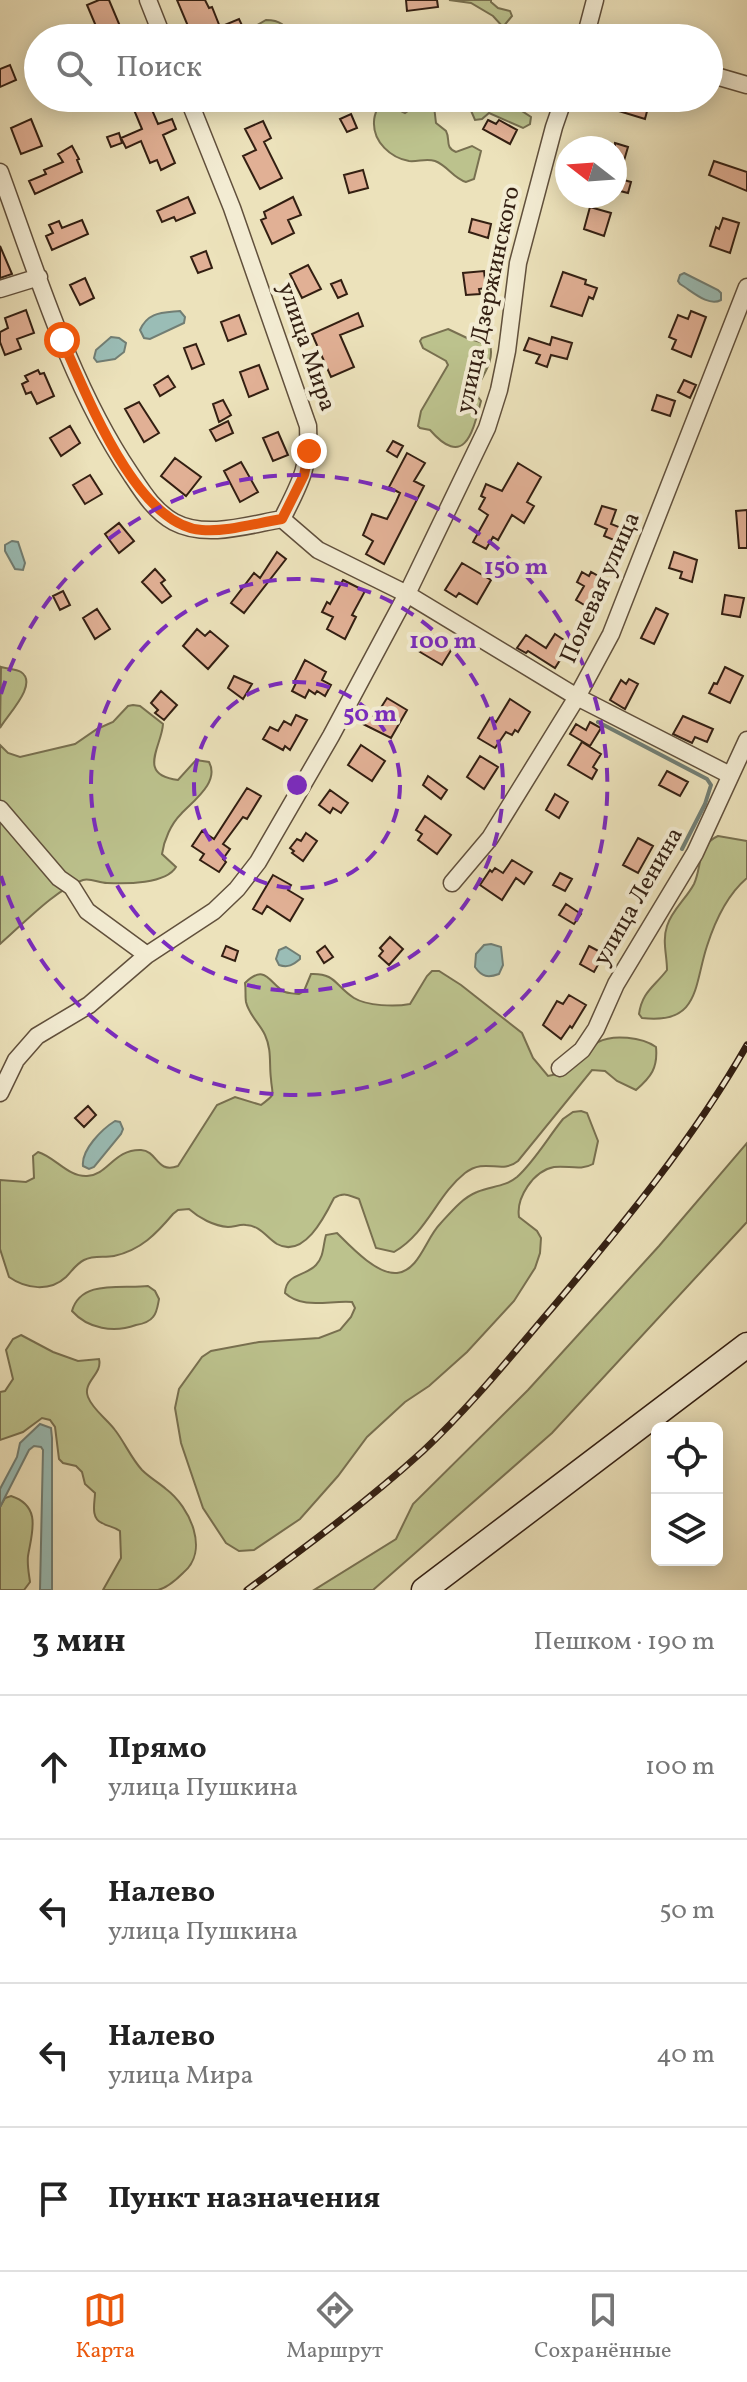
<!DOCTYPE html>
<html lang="ru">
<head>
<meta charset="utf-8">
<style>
  :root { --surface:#fff; --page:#f6f6f6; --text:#222; --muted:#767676; --line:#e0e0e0; --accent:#ea580c }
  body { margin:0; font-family:Vollkorn,serif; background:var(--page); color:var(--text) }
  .controls { position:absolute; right:24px; bottom:24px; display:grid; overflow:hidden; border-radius:12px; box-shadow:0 4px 20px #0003 }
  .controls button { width:72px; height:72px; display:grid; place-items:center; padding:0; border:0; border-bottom:2px solid var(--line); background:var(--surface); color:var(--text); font:40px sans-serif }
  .compass { position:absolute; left:555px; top:136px; width:72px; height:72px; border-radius:50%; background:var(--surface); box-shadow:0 4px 20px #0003; rotate:287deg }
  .stop { position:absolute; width:24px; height:24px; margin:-18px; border:6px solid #ea580c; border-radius:50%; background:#fff }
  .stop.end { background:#ea580c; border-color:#fff; box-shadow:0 2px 8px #0008 }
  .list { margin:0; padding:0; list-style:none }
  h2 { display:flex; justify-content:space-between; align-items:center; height:104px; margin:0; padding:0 32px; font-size:34px }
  h2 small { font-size:26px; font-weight:400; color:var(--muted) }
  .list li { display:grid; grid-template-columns:52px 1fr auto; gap:24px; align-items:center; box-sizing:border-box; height:144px; padding:0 32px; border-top:2px solid var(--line) }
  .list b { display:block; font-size:30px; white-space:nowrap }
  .list p { margin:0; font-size:26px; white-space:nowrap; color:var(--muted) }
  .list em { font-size:26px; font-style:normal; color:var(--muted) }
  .icon { flex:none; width:44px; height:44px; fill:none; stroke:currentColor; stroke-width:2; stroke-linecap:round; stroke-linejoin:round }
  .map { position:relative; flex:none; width:747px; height:1590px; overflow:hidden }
  .search { position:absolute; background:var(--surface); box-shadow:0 4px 20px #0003; left:24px; right:24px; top:24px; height:88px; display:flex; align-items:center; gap:20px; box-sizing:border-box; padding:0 28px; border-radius:44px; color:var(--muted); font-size:30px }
  .sheet { height:680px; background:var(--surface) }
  nav { display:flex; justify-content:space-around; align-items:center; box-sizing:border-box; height:112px; border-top:2px solid var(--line); background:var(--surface); font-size:22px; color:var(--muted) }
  nav a { display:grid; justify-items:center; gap:4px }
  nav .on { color:var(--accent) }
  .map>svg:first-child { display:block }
  .green { fill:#bcc28d; stroke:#787050; stroke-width:2 }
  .water { fill:#9abdb6; stroke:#717e74; stroke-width:2 }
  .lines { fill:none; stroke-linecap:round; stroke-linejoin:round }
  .stream { stroke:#717e74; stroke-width:4 }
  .building { fill:#e1b095; stroke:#331f12; stroke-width:2 }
  .minor-casing { stroke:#61503c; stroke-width:19 }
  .secondary-casing { stroke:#331f12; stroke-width:27 }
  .minor { stroke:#f3ecd3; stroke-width:16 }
  .secondary { stroke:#f3ecd3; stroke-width:24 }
  .rail-casing { stroke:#331f12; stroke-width:7 }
  .rail { stroke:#f3ecd3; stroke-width:4; stroke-dasharray:12; stroke-linecap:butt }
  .route { stroke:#ea580c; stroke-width:10 }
  .ring { fill:none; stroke:#7b2cbf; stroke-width:4; stroke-dasharray:14 10 }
  .labels { text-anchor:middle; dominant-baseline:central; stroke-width:8; stroke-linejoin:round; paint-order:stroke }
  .street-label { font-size:24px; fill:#331f12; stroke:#f3ecd3 }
  .centre { fill:#7b2cbf; stroke:#f3ecd3; stroke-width:4 }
  .ring-label { font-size:24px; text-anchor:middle; font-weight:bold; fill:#7b2cbf; stroke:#f3ecd3; stroke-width:8; stroke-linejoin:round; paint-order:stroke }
</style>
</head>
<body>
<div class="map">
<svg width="747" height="1590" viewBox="0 0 747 1590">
  <rect width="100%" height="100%" fill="#ece2bb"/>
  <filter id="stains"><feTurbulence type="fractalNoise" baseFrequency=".0025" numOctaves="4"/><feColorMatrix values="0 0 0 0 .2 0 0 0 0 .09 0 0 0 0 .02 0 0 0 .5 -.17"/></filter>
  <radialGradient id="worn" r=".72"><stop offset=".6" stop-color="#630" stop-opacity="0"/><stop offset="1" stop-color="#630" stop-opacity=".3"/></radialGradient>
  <path class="green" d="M449,0h42v2l7,6 12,3 2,5 -9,11 -10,-11 -22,-13z
    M266,20c14,0 20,5 25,18h-38l1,-11z
    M384,98h16l1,13 4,2 3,-2 3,-13h22l3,25 10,8c5,9 -2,16 10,21l16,-6 9,5 -7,28 -8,3c-13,-4 -18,-16 -31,-21 -9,-3 -17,1 -26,0 -18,-3 -36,-19 -35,-39 0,-8 5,-18 10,-24z
    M457,98h58l4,11 12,8 -1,7 -7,4 -34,-15 -7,6 -7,1 -6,-14z
    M448,329l19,9 23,7c5,17 -9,32 -15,48l6,8c-8,30 -16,69 -51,29l-10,-2 -2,-2 3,-15 27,-46 -2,-4 -23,-13 -3,-7 2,-3z
    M1,667c6,2 15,2 20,5 18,12 -14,43 -21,56z
    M133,705l7,1 23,18c-1,22 -27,51 15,56l18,-20 13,2c11,20 -16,39 -28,52 -10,10 -17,26 -19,40l14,13c-10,17 -50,17 -69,16 -8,0 -16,-5 -24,-3 -27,9 -60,44 -83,64v-199l8,8 12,4 55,-13 22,-15 16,-7 15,-16z
    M718,836l29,5v37c-20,17 -32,43 -40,68 -13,39 -7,79 -65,72l-3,-4c3,-22 15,-27 28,-44 0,-15 -5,-29 0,-44 5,-16 19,-27 27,-42 8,-17 3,-39 24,-48z
    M432,971h7l22,14 61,48 11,25 15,18 19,-4 31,-30c15,-8 44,-5 58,5 2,21 -5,30 -20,43l-19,-9 -12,-10 -13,-1 -74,91c-17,14 -32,-4 -53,12 -28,22 -38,60 -71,79l-18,-4 -17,-49c-10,-4 -15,-7 -25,-1 -9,18 -30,61 -57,46 -11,-7 -16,-18 -31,-19 -6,-1 -12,2 -18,2 -14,-1 -29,-9 -39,-18l-11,1 -5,4c-17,20 -32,36 -59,42 -10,2 -20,-1 -30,4 -8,4 -12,11 -18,17 -16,15 -40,12 -57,0l-9,-28v-69l26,2 8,-4 -1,-22 5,-4c17,5 30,25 49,24 21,-1 27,-27 54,-26 17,1 15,24 37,16l39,-61 18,-8 26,8c16,-12 11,-9 10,-26 -2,-15 1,-29 -6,-44 -5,-11 -16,-20 -19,-33 -1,-6 0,-13 -1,-19 21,-21 25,2 40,9 2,1 12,2 14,2l5,-3 7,-17c25,-1 24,12 43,24 13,8 41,9 56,6l17,-28z
    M581,1111l6,2 11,28 -5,23c-12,7 -26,1 -39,3 -21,4 -38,31 -35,50l18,14 4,7 -1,15 -5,15 -21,33 -47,51 -38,34 -24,16 -38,35 -29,39 -38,43 -46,31 -15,1 -13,-8 -23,-35 -22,-65 -6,-35 4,-19 23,-32 9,-6 48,-9 60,-4 21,-8 11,-13 4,-9 -3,-6c-22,-2 -49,8 -67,-9 1,-20 20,-16 31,-28 8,-8 7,-20 10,-30l11,-2c13,13 40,42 60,40 22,-2 29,-35 43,-49 11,-12 22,-26 37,-32 14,-6 28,-5 40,-15 17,-15 32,-41 46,-58l10,-7z
    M747,1143v79l-195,211 -179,157h-59l82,-51 17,-35 115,-114 131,-144z
    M148,1286l7,5 4,8c-1,5 -2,14 -6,18 -3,4 -11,7 -17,8 -22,8 -48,4 -64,-14 9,-32 50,-22 76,-25z
    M21,1335l32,17 25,9 21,-2c4,15 -17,23 -11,38 5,13 19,22 27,33 10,13 16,28 27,40 8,8 16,12 24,19 24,18 44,62 17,84 -6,6 -17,15 -25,17 -17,0 -38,0 -55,0l18,-32 -1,-27c-7,-5 -11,-4 -18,-8 -12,-5 -7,-21 -7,-30l-10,-9 -3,-12 -6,-6 -13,-3 -4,-4 -4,-32 -5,-7 -8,-2 -19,14 -23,8v-48l5,-1 8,-12 -7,-29 7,-11z
    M11,1496c31,10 21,36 17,60 -1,9 1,18 2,26l-6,8h-24v-83l5,-9z"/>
  <path class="water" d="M684,273l34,17 3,3v7c-13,7 -29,-9 -41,-16l-2,-3 2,-6z
    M180,311l5,6 -1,6 -34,16 -6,-1 -4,-8c8,-18 21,-17 40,-19z
    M111,337l8,1 7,5 -2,9 -9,7 -18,3 -3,-4 2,-8z
    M12,541l6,1 7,21 -2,7 -8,-1 -10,-18v-6z
    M491,944l10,3 2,18 -4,9c-11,4 -17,3 -24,-7l1,-13 8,-9z
    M286,947l14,9v3c-7,6 -12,9 -21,6l-3,-6 3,-9z
    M115,1121l5,1 3,7 -2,5 -27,33 -5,2 -6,-3c-2,-16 19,-37 32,-45z
    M40,1424l11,4 1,10v152h-12l3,-140 -2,-3 -7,-1 -5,4 -29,57v-18l17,-32 3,-14z"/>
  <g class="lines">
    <path class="stream" d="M598,722l109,57 4,6 -6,19 -23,45"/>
  </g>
  <path class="building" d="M99,0h10l16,38h-24l-14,-33z
    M177,0h28l4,8 3,-1 8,20 19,-8 9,19h-55z
    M406,0h31l1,7 -31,4z
    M10,65l6,15 -16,7v-18z
    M129,98h18l11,26 14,-5 4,10 -13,6 12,28 -14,7 -4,-10 -7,3 -9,-22 -15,7 -5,-10 21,-9z
    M612,98h32l6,2 -5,19 -36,-11z
    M351,114l6,14 -10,4 -7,-13z
    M31,119l11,27 -21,8 -10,-26z
    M488,120l8,4 3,-4 18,10 -7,14 -27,-15z
    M263,121l8,17 -7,4 18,36 -22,11 -17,-33 13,-6 -11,-21z
    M119,133l3,10 -11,4 -4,-10z
    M615,143l13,4 -10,34 -3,-1z
    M72,146l7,13 -2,1 5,12 -47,22 -6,-13 17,-7 -2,-4 19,-8 -5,-8z
    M714,161l33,11v19l-38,-16z
    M363,170l5,18 -19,5 -5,-18z
    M620,179l11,3 -3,11 -12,-3z
    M188,197l7,16 -19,8 -2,-4 -12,5 -5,-11z
    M293,197l8,18 -13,5 6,13 -22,11 -11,-24 5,-2 -2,-6z
    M590,207l21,6 -7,23 -20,-7z
    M723,218l16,5 -9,30 -20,-7 6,-19 3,2z
    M472,219l19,5 -3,14 -19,-6z
    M82,220l6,14 -36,16 -6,-14 7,-3 -4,-8 10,-4 3,7z
    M0,246l12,28 -12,4z
    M206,251l6,17 -14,5 -7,-16z
    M308,265l13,24 -19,9 -12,-24z
    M484,271l2,17 -7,1 1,5 -14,1 -3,-22z
    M563,272l23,8 -1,4 12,4 -4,11 -4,-2 -7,19 -31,-10z
    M85,278l9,20 -14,7 -10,-20z
    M341,280l6,14 -9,4 -7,-14z
    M26,310l8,23 -17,6 4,10 -16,6 -5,-13v-10l8,-4 -3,-10z
    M691,311l15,6 -15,40 -19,-8 4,-9 -7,-3 9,-22 10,4z
    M358,313l5,13 -23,9 14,32 -23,10 -19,-43z
    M239,315l7,19 -18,7 -7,-19z
    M552,337l20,6 -5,16 -16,-4 -4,12 -11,-4 4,-8 -16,-5 5,-12 21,7z
    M196,344l8,20 -12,5 -8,-21z
    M259,365l9,24 -19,8 -9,-25z
    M38,370l2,4 4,-1 10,23 -17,8 -6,-12 -5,2 -4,-10 6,-3 -3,-5z
    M168,376l7,11 -15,9 -6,-11z
    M684,380l12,5 -6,13 -12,-6z
    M657,395l18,6 -5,15 -18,-6z
    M223,400l8,15 -12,7 -6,-18z
    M139,402l20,31 -15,9 -19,-33z
    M228,421l5,12 -17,8 -6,-11z
    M70,426l10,17 -19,13 -11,-18z
    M278,432l10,23 -15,6 -10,-23z
    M393,441l10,5 -6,11 -10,-6z
    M407,453l18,10 -11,18 10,5 -40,78 -18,-10 7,-13 -10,-6 9,-21 15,5 9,-17 4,-9 -11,-6z
    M175,458l26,19 -15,19 -25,-20z
    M241,462l17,30 -18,10 -16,-31z
    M518,463l23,14 -14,25 7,4 -10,17 -12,-8 -14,25 -5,-3 -7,12 -13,-7 15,-27 -9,-6 6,-11 -4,-2 5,-12 16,7z
    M90,475l12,19 -17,10 -12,-19z
    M602,506l14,4 -5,14 18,7 -5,13 -20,-8 3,-7 -12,-5z
    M747,510v38h-8l-3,-37z
    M119,523l15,18 -15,12 -14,-19z
    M277,552l9,7 -42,54 -13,-10 23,-30 6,5z
    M674,552l23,8 -5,22 -12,-4 2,-6 -13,-4z
    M462,563l29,17 -14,24 -18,-11 -3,4 -11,-7z
    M155,569l10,11 -4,3 10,13 -9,7 -20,-21z
    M582,572l7,4 2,-4 16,9 -16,28 -15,-9 8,-14 -7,-4z
    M343,580l22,11 -13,24 4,2 -11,22 -18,-10 6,-12 -11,-5 5,-10 3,2z
    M63,591l7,14 -10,5 -7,-14z
    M725,595l19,3 -4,19 -18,-3z
    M656,608l12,6 -14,30 -13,-6z
    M97,609l13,20 -15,10 -12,-21z
    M197,629l8,7 5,-5 18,15 -20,23 -25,-23z
    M555,634l15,10 -15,24 -27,-17 -2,2 -9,-5 9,-13 20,13z
    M423,635l9,5 2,-4 19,11 -11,18 -27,-16z
    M305,660l21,12 -4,8 9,5 -6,11 -8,-5 -2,3 -6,-4 -4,8 -13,-7 4,-8 -2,-1z
    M725,667l18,9 -13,27 -21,-10 5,-10 3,1z
    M234,676l18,8 -9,15 -15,-11z
    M629,679l9,5 -13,25 -15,-9 11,-20 5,4z
    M161,691l16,14 -13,15 -9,-7 3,-3 -7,-7z
    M387,698l20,12 -16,28 -28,-14 6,-10 6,3z
    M510,699l20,13 -12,20 -3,-2 -3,5 -6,-3 -11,16 -17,-10 12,-20 6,4z
    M296,715l11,5 -17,30 -5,-4 -2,4 -20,-11 7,-12 8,4 6,-10 7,4z
    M683,716l30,13 -6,13 -12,-5 -3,6 -19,-9z
    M590,722l11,6 -11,18 -20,-12 6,-10 10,6z
    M582,742l19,12 -8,13 4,3 -5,9 -24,-14z
    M361,745l24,16 -13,20 -24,-16z
    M480,756l18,11 -14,22 -17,-12z
    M667,771l21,11 -8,14 -21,-11z
    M428,776l19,14 -6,9 -18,-14z
    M247,788l14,8 -14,23 -4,-2 -20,27 7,5 -7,10 3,3 -7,10 -19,-12 4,-6 -12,-8 10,-15 12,8z
    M330,790l18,13 -7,10 -8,-5 -3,5 -11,-8z
    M555,794l13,8 -9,16 -13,-8z
    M425,816l26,19 -14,19 -19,-14 4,-6 -6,-4z
    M306,833l11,8 -14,20 -11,-8 2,-2 -4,-3 7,-9 4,2z
    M638,838l15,8 -15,27 -15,-8z
    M512,860l20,12 -8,12 -8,-6 -14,22 -22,-15 10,-15 2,2 3,-4 8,5z
    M560,873l12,6 -7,12 -12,-6z
    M273,875l18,10 -3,5 15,9 -13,22 -23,-15 -5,8 -9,-5z
    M566,904l15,10 -7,10 -15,-9z
    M390,937l13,12 -14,16 -10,-9 4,-5 -3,-3z
    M226,946l12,5 -3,10 -13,-5z
    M325,946l8,11 -9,6 -7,-11z
    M589,946l15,8 -10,18 -14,-8z
    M569,995l17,10 -14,23 -2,-2 -9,13 -18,-14 14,-24 6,3z
    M88,1106l8,9 -12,12 -9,-9z"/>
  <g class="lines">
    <g class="minor-casing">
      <path id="minor" d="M148,0l15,38
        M585,38l10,-38
        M709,74l38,11
        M188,98l44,110 76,218c2,41 -8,57 -26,93l36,31 89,44 170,103 153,78
        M0,172c37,101 70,212 130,301 12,18 24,38 44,49 32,17 74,3 108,-3
        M0,289l39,-12
        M0,809l59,69 13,9 15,24 60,44
        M452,883l38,-45 87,-141 34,-63 136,-347
        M560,1068l22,-18 14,-21 20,-45 79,-131 52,-113
        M0,1093l16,-33 21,-24 52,-31 58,-50 67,-44 23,-22 21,-27 73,-126 76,-142 80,-166 12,-38 8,-39 11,-88 36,-136 10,-29"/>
    </g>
    <g class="secondary-casing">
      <path id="secondary" d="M424,1590l323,-245"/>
    </g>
    <use href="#minor" class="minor"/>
    <use href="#secondary" class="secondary"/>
    <g class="rail-casing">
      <path id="rail" d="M247,1590c60,-44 121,-89 176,-139 47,-44 88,-95 130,-144 70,-83 140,-167 194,-262"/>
    </g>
    <use href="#rail" class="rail"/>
  </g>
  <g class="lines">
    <path class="route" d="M62,340c24,53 74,186 140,190 26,2 54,-7 80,-11l22,-44 5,-24"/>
  </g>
  <g class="ring">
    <circle cx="297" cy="785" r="103"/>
    <circle cx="297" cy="785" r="206"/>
    <path d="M1 694A310 310 0 1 1 1 876"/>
  </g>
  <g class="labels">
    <g class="street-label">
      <text transform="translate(489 300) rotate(-78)">улица Дзержинского</text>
      <text transform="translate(306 347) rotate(71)">улица Мира</text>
      <text transform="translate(601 588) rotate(-66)">Полевая улица</text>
      <text transform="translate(639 897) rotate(-60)">улица Ленина</text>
    </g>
  </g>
  <circle cx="297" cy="785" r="12" class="centre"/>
  <g class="ring-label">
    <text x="516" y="574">150 m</text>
    <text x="443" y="648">100 m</text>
    <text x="370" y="721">50 m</text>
  </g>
  <rect width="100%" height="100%" filter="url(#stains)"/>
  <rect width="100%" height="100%" fill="url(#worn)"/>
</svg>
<div class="controls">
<button><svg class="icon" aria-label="locate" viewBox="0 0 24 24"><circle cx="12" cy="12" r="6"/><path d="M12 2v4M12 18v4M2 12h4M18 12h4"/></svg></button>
<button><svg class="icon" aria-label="layers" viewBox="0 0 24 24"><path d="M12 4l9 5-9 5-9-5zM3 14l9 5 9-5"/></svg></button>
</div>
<svg class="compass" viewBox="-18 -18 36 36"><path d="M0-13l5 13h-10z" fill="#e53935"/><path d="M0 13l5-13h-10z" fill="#767676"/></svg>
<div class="stop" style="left:62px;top:340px"></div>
<div class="stop end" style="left:309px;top:451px"></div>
<div class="search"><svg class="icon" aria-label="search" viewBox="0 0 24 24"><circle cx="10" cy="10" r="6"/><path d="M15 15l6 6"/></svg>Поиск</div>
</div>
<section class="sheet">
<h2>3 мин<small>Пешком · 190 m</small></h2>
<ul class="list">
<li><svg class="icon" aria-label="ahead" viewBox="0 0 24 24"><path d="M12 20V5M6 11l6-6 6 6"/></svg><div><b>Прямо</b><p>улица Пушкина</p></div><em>100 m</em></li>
<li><svg class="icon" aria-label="left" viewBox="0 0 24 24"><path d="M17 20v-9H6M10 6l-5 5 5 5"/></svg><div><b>Налево</b><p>улица Пушкина</p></div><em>50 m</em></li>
<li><svg class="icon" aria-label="left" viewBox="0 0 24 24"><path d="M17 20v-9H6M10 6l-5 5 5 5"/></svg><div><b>Налево</b><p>улица Мира</p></div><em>40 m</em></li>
<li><svg class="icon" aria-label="arrive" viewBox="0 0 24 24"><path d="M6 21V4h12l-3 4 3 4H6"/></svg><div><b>Пункт назначения</b></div></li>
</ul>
</section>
<nav>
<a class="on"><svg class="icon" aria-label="map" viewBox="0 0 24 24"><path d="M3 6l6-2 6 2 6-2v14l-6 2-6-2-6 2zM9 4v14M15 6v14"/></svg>Карта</a>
<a><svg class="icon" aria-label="directions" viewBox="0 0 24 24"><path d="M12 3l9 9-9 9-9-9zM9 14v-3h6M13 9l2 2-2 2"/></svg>Маршрут</a>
<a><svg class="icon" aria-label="saved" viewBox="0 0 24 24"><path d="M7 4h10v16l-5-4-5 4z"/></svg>Сохранённые</a>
</nav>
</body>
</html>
